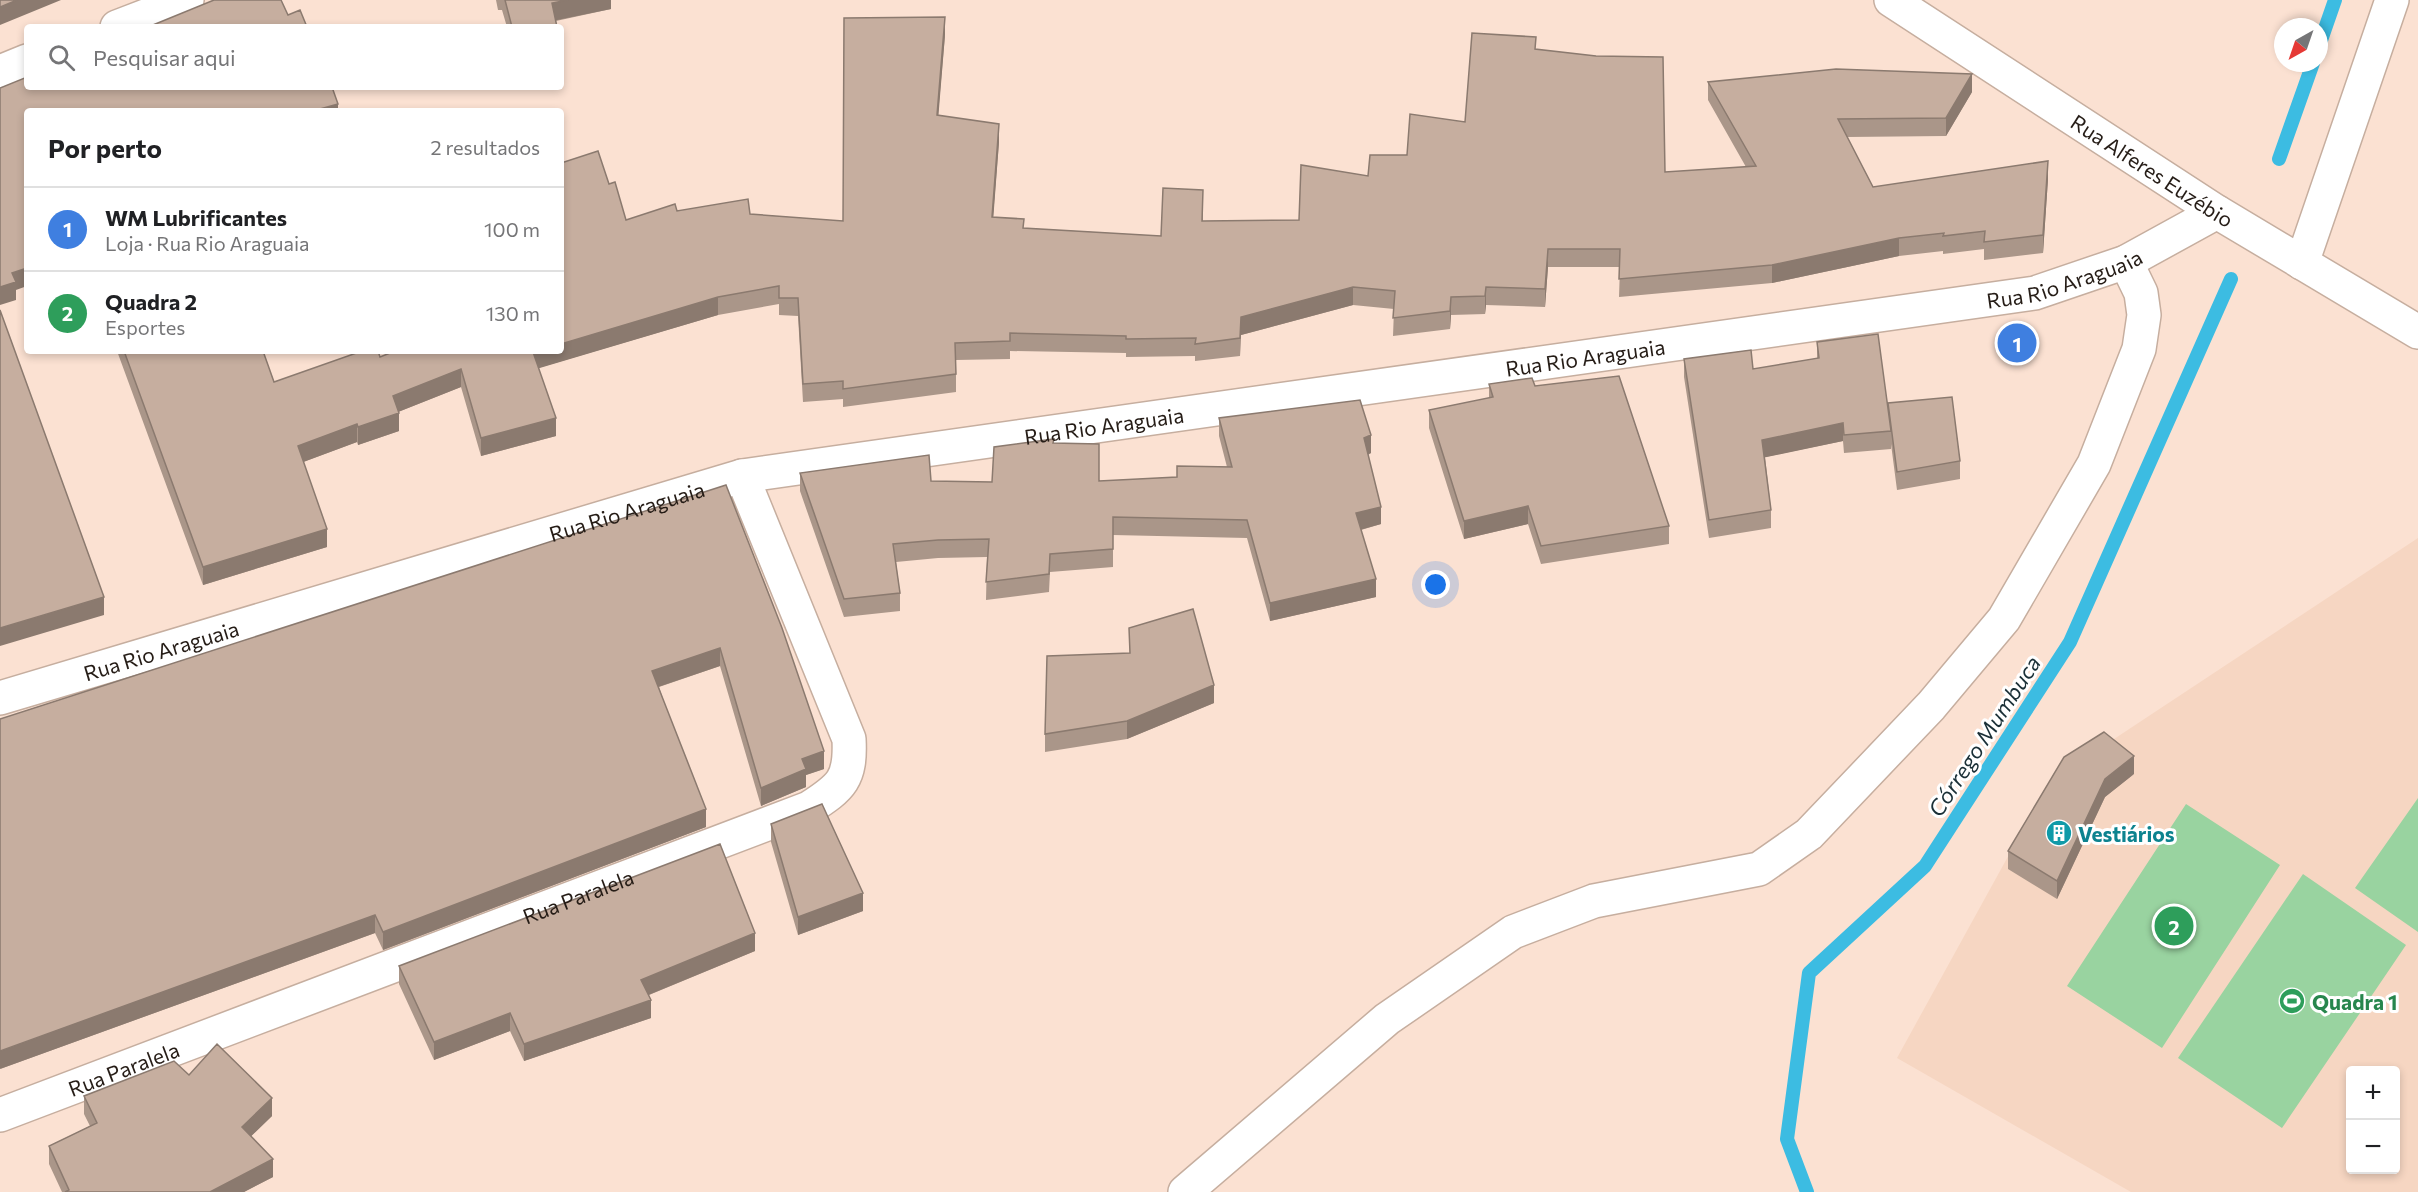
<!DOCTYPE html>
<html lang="pt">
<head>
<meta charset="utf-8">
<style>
  :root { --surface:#fff; --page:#f2f2f2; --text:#202124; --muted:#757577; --line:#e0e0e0; --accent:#111827 }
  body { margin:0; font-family:Commissioner,sans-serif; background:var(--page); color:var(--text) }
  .controls { position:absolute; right:18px; bottom:18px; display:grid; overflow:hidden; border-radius:6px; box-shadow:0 3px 9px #0003 }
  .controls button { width:54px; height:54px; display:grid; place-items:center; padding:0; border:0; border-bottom:2px solid var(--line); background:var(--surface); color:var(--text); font:30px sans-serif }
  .compass { position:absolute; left:2274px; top:18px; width:54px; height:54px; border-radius:50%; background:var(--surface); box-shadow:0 3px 9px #0003; rotate:220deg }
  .you { position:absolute; left:1436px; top:585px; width:21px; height:21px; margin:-15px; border:4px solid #fff; border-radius:50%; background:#1a73e8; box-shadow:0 0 0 9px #1a73e833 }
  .badge { display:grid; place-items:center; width:39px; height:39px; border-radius:50%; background:var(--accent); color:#fff; font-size:20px; font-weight:700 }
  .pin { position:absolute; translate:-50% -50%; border:3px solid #fff; box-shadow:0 2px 6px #0006 }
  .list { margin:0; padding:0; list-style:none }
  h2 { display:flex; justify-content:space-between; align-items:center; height:78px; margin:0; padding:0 24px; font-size:26px }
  h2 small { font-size:20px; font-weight:400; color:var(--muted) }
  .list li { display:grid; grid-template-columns:39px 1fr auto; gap:18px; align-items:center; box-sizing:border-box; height:84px; padding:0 24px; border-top:2px solid var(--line) }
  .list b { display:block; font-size:22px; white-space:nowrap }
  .list p { margin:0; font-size:20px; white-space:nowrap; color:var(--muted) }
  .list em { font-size:20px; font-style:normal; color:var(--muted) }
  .icon { flex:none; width:33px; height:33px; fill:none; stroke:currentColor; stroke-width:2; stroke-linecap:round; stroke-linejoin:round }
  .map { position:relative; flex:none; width:2418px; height:1192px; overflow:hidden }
  .search { position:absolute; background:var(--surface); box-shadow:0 3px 9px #0003; left:24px; top:24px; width:540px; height:66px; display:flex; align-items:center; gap:15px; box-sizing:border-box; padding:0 21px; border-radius:6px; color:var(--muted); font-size:22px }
  .panel { position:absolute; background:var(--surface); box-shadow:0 3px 9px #0003; left:24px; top:108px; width:540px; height:246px; border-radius:6px }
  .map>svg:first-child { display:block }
  .built { fill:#f6d6c2; fill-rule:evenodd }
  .green { fill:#99d3a0 }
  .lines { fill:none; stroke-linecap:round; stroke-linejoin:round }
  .stream { stroke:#3cbce2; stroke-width:14 }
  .minor-casing { stroke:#c6ae9f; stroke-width:36 }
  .minor { stroke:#fff; stroke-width:33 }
  .wall { fill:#aa9689 }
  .shaded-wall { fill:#8b7a6f }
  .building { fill:#c6ae9f; stroke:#8b7a6f; stroke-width:1.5 }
  .labels { text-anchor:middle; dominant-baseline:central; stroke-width:6; stroke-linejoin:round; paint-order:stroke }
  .street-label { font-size:21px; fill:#251c16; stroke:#fff }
  .culture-label { font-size:21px; font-weight:bold; fill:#0d838f; stroke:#fff; text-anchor:start }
  .leisure-label { font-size:21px; font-weight:bold; fill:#27864d; stroke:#fff; text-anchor:start }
  .water-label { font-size:22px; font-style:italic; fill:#1a2f36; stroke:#fff }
</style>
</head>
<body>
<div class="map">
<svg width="2418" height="1192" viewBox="0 0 2418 1192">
  <rect width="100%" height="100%" fill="#fbe1d2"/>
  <path class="built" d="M2418,538v654h-287l-234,-134 152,-276zM2350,1070h46v100h-46z"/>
  <path class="green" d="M2418,798v134l-63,-44z
    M2186,804l94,61 -118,183 -95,-62z
    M2303,874l103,71 -124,183 -104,-70z"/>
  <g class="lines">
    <path class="stream" d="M2319,46l16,-46
      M2279,159l34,-96
      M1807,1192l-20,-53 22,-166 116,-107 145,-224 161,-363"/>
    <g class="minor-casing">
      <g id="minor">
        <path id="s1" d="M1891,0l326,212 201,120"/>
        <path d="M117,27l70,-27"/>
        <path d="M0,72l27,-11"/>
        <path d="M2302,263l90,-263"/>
        <path id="s2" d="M0,698l742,-222 1293,-183 91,-31 91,-50"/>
        <path id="s3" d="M0,1115l809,-307c33,-21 42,-29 40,-69l-107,-263"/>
        <path d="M1185,1192l202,-173 126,-87 81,-31 165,-32 50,-35 122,-128 73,-87 90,-155 45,-115 5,-34 -3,-22 -15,-31"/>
      </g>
    </g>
    <use href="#minor" class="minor"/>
  </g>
  <path class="wall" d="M496,0h115v9l-55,12 1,6h-50l-5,-17h-4z
    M945,35l-7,80 61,27 -6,75 31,11 137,8 42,-28v13l96,-1 69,-44 97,-54 71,-73 129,123 81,-5 -38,-67v-18l264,10 -26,44 -99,1 26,50 175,-8 -5,74 -59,7v-11l-41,5v-3l-44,5 -127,27 -153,14 1,-30h-72l-3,40 -59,-2 -1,9 -34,1 -1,14 -57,7 1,-27 -41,-4 -112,30 -1,21 -45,5v-5l-69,1v-4l-116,-2v8l-54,1v32l-113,15v-8l-40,3 -5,-86 -19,-1v-11l-61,11 -180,53 18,68 -75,20 -20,-69 -63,25 1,19 -41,14 -1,-3 -54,20 24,85 -124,38 -86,-234h146l11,31 106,-25 181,-6 48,-167 17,36 51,-9 73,3 93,7z
    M1817,342l71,67 72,52v18l-63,11 -6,-46v5l-47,4 -1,-12 -78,16 6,53v18l-62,10 -25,-161v-18l69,10 64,-10z
    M1489,384l46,2 134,140v18l-128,20 -13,-40 -64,15 -35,-111v-18l60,-12z
    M1219,418l152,35 -3,2 13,69 -20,6 15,67 -106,24 -23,-83 -134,-3v32l-63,5 -1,20 -63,8 1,-43 -49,1 -42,4 4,31v18l-56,6 -44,-126v-18l131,8 61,1 62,-39 45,38 78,-4 50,-10 -8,-31z
    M726,485l98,284 -18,6v12l-45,19 -41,-140 -61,21 47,140 -323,123 -8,-17 -375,136z
    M1129,628l85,75 -87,36 -82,13v-18l85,-81z
    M2134,774l-29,23 -48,102 -49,-30v-18z
    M771,824l92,87 -65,24 -27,-93z
    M755,951l-106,44 2,23 -127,43 -14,-30 -76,29 -35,-76v-18z
    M189,1075l83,41 -21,20 22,41 -29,15h-182l-13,-28v-18l41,-20 -6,-12v-18z"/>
  <path class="shaded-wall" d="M17,0h44l-61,25v-18z
    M568,0h43v9l-59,12v-18z
    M945,17v18l-8,98v-18z
    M1972,74v18l-26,44v-18z
    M338,104v7h-18v-2z
    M999,124v18l-7,93v-18z
    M2048,161v18l-5,74v-18z
    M1899,238v18l-127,27v-18z
    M1548,249v18l-3,40v-18z
    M27,268v18l-11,4v10l-16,5v-18l12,-14z
    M1353,287v18l-112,30 -1,21 1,-39z
    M1486,287v18l-1,9v-18z
    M718,297v18l-185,55v-18l3,-1h25v-7z
    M1451,297v18l-1,14v-18z
    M461,369v18l-68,27v-18z
    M399,413v18l-41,14v-18z
    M556,418v18l-75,20v-18z
    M1843,423v18l-81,17v-18z
    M357,424v18l-59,22v-18z
    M1371,435v18l-7,3v-18z
    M1528,506v18l-64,15v-18z
    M1381,507v17l-25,7v-18z
    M327,529v18l-124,38v-18z
    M1376,579v18l-106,24v-18z
    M104,597v18l-104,31v-18z
    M720,648v18l-68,23v-18z
    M1214,685v18l-87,36v-18z
    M824,751v18l-18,6v12l-45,19v-18l41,-29z
    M2134,756v18l-29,23 -48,102v-18l48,-102z
    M706,809v18l-323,123v-18z
    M863,893v18l-65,24v-18z
    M375,915v18l-375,136v-18z
    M755,933v18l-114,47v-18z
    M651,1000v18l-127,43v-17z
    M510,1013v18l-76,29v-18z
    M272,1098v18l-30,29v-18z
    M273,1159v18l-29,15h-34z"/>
  <path class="building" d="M0,0h17l-17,7z
    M214,0h67l7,15 12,-5 7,17h-159z
    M505,0h63l-16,3 5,24h-45z
    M945,17l-8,98 62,9 -7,93 32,2 -1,9 138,8 2,-48 40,2 -1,31 97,-1 2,-55 67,11 2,-21h37l3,-41 55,8 7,-89 64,4 -1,12 61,7 67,1 2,115 91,-6 -48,-84 128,-13 136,5 -26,44 -108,1 35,68 175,-26 -5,74 -59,7 1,-11 -42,5 1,-3 -45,5 -127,27 -153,14 1,-30h-72l-3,40 -59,-2 -1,9 -34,1 -1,14 -57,7 2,-27 -42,-4 -112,30 -1,21 -45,6 1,-6 -70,1v-3l-116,-3v8l-55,2 1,31 -113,15v-8l-40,3 -5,-86h-19v-12l-61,11 -157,47v-181l37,-12 11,33 6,-2 11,38 49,-16 2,7 71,-12 2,15 93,7 1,-203z
    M27,77v10h305l6,17 -18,5 1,2h-294v157l-15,5 4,9 -16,5v-199z
    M0,310l104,287 -104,31z
    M1878,334l13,97 -47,4 -1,-12 -81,17 9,70 -62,10 -25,-161 67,-9 2,19 66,-11 -2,-16z
    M124,351h139l11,31 88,-31h16l2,6 15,-6h141l-3,1 23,66 -75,20 -20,-69 -68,27 6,17 -41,14 -1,-3 -59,22 29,83 -124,38z
    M1619,376l50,150 -128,20 -13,-40 -64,15 -35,-111 64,-13 -4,-13 43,-6 3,8z
    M1952,397l8,64 -63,11 -9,-69z
    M1360,400l11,35 -7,3 17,69 -25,6 20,66 -106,24 -23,-83 -134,-3v32l-63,5 -1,20 -63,8 3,-43 -51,1 -45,4 7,49 -56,6 -44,-126 129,-18 2,26 61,1 2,-35 60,-8 -1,4 46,1v37l78,-4v-11l55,1 -13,-49z
    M726,485l56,143 42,123 -22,8 4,10 -45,19 -41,-140 -68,23 54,138 -323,123 -8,-17 -375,136v-332z
    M1193,609l21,76 -87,36 -82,13 2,-78 83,-3 -1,-25z
    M2104,732l30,24 -29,23 -48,102 -49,-30 56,-94z
    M822,804l41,89 -65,24 -27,-93z
    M720,844l35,89 -114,47 10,20 -69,24 -58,20 -14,-31 -76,29 -35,-76z
    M217,1044l55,54 -30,29 31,32 -63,33h-145l4,-2 -20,-44 48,-23 -13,-27 90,-35 15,14z"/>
  <defs>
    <g id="building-disc" transform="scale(1.35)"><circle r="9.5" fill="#0f9aa8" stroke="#fff"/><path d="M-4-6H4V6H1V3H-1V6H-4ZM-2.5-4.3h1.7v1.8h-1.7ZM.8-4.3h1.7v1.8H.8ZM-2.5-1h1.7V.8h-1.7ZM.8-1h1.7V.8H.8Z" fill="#fff"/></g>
    <g id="stadium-disc" transform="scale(1.35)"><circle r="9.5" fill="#2e9e5b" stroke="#fff"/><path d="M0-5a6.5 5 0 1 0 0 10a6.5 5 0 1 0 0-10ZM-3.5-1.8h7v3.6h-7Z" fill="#fff"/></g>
  </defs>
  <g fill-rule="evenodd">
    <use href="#building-disc" x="2059" y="833"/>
    <use href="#stadium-disc" x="2292" y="1001"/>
  </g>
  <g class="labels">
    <g class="street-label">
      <text stroke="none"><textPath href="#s1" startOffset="312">Rua Alferes Euzébio</textPath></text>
      <text stroke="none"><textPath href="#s2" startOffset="2112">Rua Rio Araguaia</textPath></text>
      <text stroke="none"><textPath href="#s2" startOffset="1626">Rua Rio Araguaia</textPath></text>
      <text stroke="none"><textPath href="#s2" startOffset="1140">Rua Rio Araguaia</textPath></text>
      <text stroke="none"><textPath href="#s2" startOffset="654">Rua Rio Araguaia</textPath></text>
      <text stroke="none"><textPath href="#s2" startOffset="168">Rua Rio Araguaia</textPath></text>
      <text stroke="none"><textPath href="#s3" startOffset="618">Rua Paralela</textPath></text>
      <text stroke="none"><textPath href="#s3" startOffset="132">Rua Paralela</textPath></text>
    </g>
    <g class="culture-label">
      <text x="2078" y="833">Vestiários</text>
    </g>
    <g class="leisure-label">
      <text x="2312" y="1001">Quadra 1</text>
    </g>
    <g class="water-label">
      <text transform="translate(1984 736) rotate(-57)">Córrego Mumbuca</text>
    </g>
  </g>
</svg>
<div class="controls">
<button>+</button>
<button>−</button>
</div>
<svg class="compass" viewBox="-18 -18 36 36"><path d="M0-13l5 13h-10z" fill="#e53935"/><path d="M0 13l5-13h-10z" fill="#757577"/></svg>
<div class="you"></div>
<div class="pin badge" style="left:2017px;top:343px;background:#3f7fe0">1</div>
<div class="pin badge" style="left:2174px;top:926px;background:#2e9e5b">2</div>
<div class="search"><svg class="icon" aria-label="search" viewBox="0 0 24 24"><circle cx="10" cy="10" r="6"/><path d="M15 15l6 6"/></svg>Pesquisar aqui</div>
<section class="panel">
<h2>Por perto<small>2 resultados</small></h2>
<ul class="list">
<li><span class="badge" style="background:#3f7fe0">1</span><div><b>WM Lubrificantes</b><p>Loja · Rua Rio Araguaia</p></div><em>100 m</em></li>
<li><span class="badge" style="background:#2e9e5b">2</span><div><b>Quadra 2</b><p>Esportes</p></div><em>130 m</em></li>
</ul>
</section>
</div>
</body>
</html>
